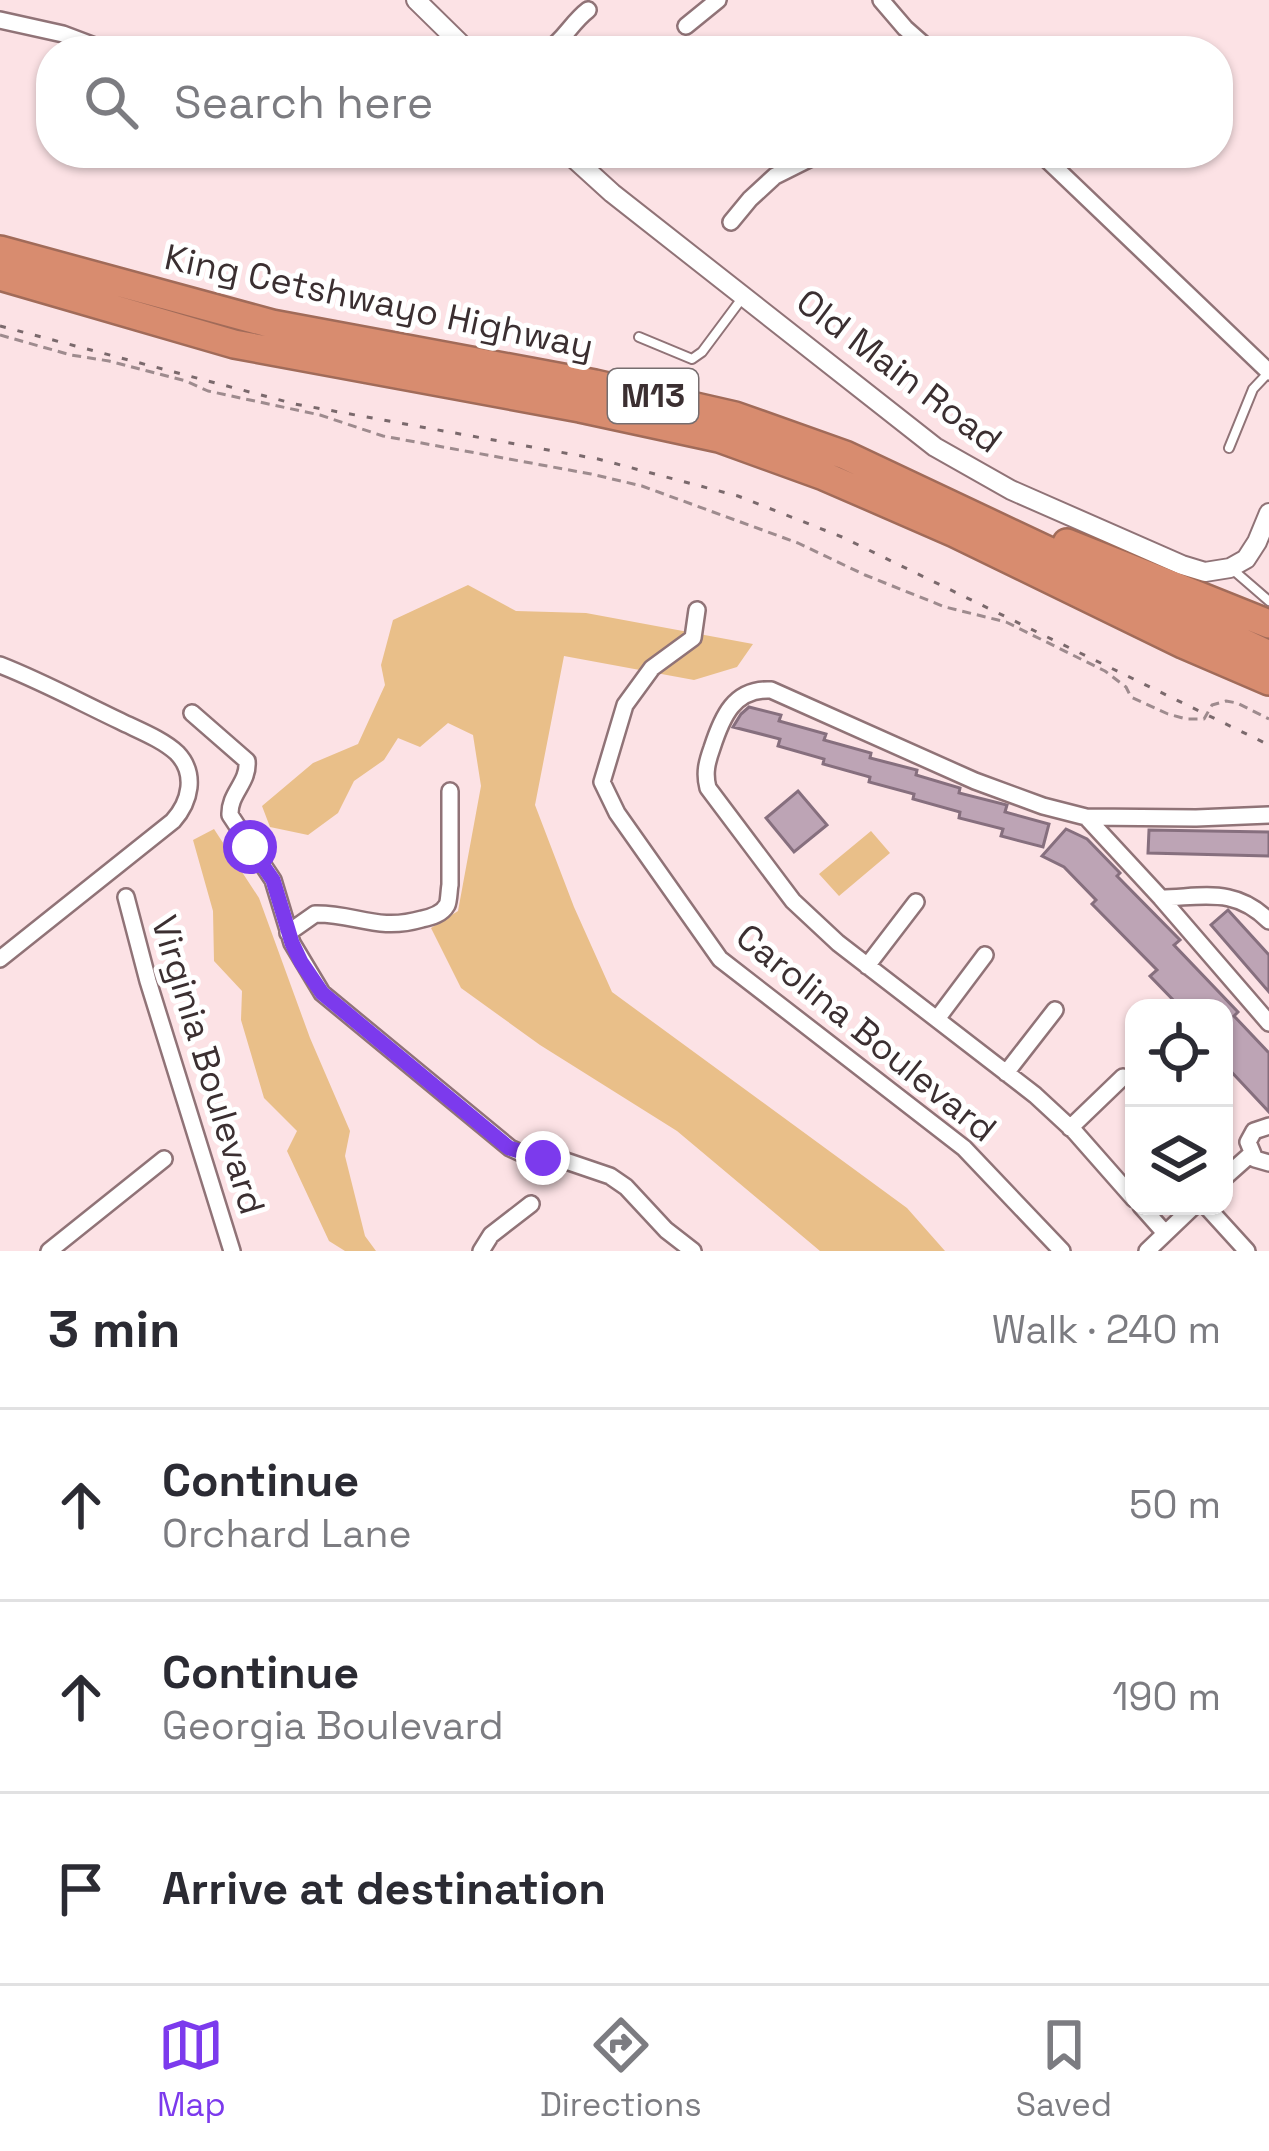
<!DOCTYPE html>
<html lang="en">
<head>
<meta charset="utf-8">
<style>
  :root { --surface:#fff; --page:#f2f2f3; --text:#2b2b33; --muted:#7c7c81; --line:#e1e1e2; --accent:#7c3aed }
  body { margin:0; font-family:"Space Grotesk",sans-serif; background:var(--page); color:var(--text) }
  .controls { position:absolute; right:36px; bottom:36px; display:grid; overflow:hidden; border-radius:24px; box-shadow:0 3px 9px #0004 }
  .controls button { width:108px; height:108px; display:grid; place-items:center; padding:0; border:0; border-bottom:3px solid var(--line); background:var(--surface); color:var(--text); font:60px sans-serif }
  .stop { position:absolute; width:36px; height:36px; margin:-27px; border:9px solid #7c3aed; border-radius:50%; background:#fff }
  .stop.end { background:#7c3aed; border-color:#fff; box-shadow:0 3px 12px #0008 }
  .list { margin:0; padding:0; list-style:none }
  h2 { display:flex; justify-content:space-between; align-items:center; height:156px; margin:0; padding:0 48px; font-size:51px }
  h2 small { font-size:39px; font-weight:400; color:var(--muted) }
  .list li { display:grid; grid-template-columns:78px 1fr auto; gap:36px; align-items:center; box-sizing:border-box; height:192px; padding:0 48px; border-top:3px solid var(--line) }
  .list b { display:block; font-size:45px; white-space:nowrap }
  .list p { margin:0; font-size:39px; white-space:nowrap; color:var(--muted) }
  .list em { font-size:39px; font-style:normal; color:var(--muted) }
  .icon { flex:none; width:66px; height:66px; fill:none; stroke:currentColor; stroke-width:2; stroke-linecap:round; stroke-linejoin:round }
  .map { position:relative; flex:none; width:1269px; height:1251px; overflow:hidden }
  .search { position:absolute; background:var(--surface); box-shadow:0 3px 9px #0004; left:36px; right:36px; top:36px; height:132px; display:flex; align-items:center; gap:30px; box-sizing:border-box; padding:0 42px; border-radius:48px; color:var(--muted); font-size:45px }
  .sheet { height:732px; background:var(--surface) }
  nav { display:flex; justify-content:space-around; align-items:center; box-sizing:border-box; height:168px; border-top:3px solid var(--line); background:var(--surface); font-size:33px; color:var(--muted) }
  nav a { display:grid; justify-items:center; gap:6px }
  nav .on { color:var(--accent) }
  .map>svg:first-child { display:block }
  .green { fill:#e9bf89 }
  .building { fill:#bda4b5; stroke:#866f7e; stroke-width:3 }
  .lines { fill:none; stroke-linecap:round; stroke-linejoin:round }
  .service-casing { stroke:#907377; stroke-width:12 }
  .minor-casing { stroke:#907377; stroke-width:20 }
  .tertiary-casing { stroke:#907377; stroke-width:22 }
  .motorway-casing { stroke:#a16b59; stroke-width:32 }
  .path { stroke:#9e8b8e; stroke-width:3; stroke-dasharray:9 6; stroke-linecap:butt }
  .service { stroke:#fff; stroke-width:8 }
  .minor { stroke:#fff; stroke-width:15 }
  .tertiary { stroke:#fff; stroke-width:18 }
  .motorway { stroke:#d88c6f; stroke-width:27 }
  .rail { stroke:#7a696c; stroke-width:3; stroke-dasharray:6 12; stroke-linecap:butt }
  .route { stroke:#7c3aed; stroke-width:15 }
  .labels { text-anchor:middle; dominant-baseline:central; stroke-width:10; stroke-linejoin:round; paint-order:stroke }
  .shield { fill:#fff; stroke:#766d6f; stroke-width:3 }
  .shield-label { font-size:33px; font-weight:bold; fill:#3b2f31 }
  .street-label { font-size:36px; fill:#3b2f31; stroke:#fff }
</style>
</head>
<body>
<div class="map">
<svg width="1269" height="1251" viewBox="0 0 1269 1251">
  <rect width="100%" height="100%" fill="#fce2e5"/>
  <path class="green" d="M468,585l48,26 70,2 167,31 -16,23 -43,13 -130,-24 -29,149 39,102 38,85 295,216 38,43h-125l-143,-120 -137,-86 -79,-57 -30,-60 27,-17 23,-125 -8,-51 -25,-12 -28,24 -22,-9 -14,22 -30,21 -16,32 -30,22 -38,-8 -8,-21 51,-43 45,-19 27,-59 -4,-20 12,-45z
    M214,829l45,69 51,140 40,93 -5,25 20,80 11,15h-31l-16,-10 -42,-90 10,-20 -33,-33 -23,-78 1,-29 -28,-30 -1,-50 -20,-71z
    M871,831l19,22 -51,43 -20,-22z"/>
  <path class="building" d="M749,707l32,8 -2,6 47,13 -2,6 47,13 -1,5 47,12 -1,5 44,13 -1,5 48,12 -2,7 44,12 -6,23 -42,-11 2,-7 -44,-11 1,-6 -47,-13 1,-5 -45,-12 1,-5 -47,-13 1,-5 -46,-13 2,-7 -47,-12 8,-13z
    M798,791l29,34 -33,27 -28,-34z
    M1066,829l21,10 33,34 -3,3 63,64 -6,5 64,67 -4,4 35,37v59l-45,-48v-56h-43l-31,-32 7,-6 -65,-66 4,-4 -32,-33 -22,-11z
    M1149,830l120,2v24l-121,-3z
    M1228,910l41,45v37l-58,-67z"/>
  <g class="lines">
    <g class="service-casing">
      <path id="service" d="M639,337l53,22 10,-7 41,-55
        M1229,448l24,-59 16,-17
        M1232,569l37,32"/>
    </g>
    <g class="minor-casing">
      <path id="minor" d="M881,0l24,28 26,23
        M0,20l63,14 45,17
        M686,26l32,-26
        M547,51c17,-11 25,-29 41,-41
        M1040,153l229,219
        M731,222l19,-23 25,-23 46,-23
        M697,610l-4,28 -41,30 -27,37 -23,77 15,31 103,146 244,189 98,103
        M0,665c41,16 80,37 120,56 18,9 42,18 57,32 20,21 13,49 -4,68l-173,138
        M192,713l55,48c2,22 -18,32 -17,54l43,65 19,63 30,50 188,155 13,6 37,5 50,17 16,11 40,43 27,21
        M1086,817l75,81 108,125
        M126,897l22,84 84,270
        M1161,898c44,-1 74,-11 108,23
        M288,933l27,-19c40,-1 62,18 107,5 10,-2 20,-5 25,-14 2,-4 2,-16 3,-20v-94
        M867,966l49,-64
        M937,1019l48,-64
        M1006,1073l49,-63
        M1269,1126l-15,5 -6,11 7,17 14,4
        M1070,1128l53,-51
        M1224,1178l27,-24
        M1134,1199l-59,-67 -40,-37 -197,-152 -45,-42 -85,-113c-4,-15 -1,-26 4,-40 10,-31 22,-60 59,-58l204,91 68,25 43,11 110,1 73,-3
        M1141,1206l24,27
        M1206,1206l41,45
        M49,1251l115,-92
        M481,1251l10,-16 40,-31
        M1147,1251l47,-45"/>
    </g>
    <g class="tertiary-casing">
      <path id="tertiary" d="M416,0l52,51
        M568,153l44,40 323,254 76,43 171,75 23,7 25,-4 16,-9 11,-17 12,-29"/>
    </g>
    <g class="motorway-casing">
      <path id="motorway" d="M0,250l272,74 323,60 140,32 110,39 424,200
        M0,276l234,68 346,64 139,30 105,38 131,57 228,111 86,37
        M1067,543l202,81"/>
    </g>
    <path class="path" d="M0,335l71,20 38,6 77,20 22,10 112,24 63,21 208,38 51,12 156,57 67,32 80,32 61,15 99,49 21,16 5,10 37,17 18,5h18l8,-14 14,-4 11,2 32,16"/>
    <use href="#service" class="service"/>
    <use href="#minor" class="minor"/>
    <use href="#tertiary" class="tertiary"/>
    <use href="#motorway" class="motorway"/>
    <path class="rail" d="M0,326l295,78 303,55 140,37 104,41 427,208"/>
  </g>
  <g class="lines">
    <path class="route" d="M250,847l23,33 19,63 9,19 21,31 187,155 34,10"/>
  </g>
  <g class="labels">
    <rect class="shield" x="608" y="369" width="90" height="54" rx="9"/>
    <g class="shield-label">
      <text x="653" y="396">M13</text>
    </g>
    <g class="street-label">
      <text transform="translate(379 302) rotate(12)">King Cetshwayo Highway</text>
      <text transform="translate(899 371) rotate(37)">Old Main Road</text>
      <text transform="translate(866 1033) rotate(39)">Carolina Boulevard</text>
      <text transform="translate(208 1065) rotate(73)">Virginia Boulevard</text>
    </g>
  </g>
</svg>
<div class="controls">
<button><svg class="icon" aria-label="locate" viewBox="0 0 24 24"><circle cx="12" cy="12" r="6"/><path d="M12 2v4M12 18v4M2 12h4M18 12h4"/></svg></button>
<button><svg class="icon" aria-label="layers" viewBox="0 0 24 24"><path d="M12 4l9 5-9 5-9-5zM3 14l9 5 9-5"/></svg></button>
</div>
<div class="stop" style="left:250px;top:847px"></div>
<div class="stop end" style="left:543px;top:1158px"></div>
<div class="search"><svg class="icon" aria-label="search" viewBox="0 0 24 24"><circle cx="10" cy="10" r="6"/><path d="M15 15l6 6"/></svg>Search here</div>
</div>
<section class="sheet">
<h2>3 min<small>Walk · 240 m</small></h2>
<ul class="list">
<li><svg class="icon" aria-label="ahead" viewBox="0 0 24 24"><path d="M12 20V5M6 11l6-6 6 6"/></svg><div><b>Continue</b><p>Orchard Lane</p></div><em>50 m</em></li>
<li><svg class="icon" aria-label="ahead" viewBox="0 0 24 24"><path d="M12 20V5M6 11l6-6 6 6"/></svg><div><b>Continue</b><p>Georgia Boulevard</p></div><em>190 m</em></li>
<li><svg class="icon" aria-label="arrive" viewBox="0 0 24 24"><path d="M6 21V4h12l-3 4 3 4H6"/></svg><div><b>Arrive at destination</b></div></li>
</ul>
</section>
<nav>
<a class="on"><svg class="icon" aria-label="map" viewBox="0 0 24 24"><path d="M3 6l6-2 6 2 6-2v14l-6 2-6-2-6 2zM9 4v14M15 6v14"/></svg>Map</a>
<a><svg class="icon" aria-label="directions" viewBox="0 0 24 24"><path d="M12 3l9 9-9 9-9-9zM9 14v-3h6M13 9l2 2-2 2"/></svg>Directions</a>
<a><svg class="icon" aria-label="saved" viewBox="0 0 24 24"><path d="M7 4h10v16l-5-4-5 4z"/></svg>Saved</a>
</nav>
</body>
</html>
